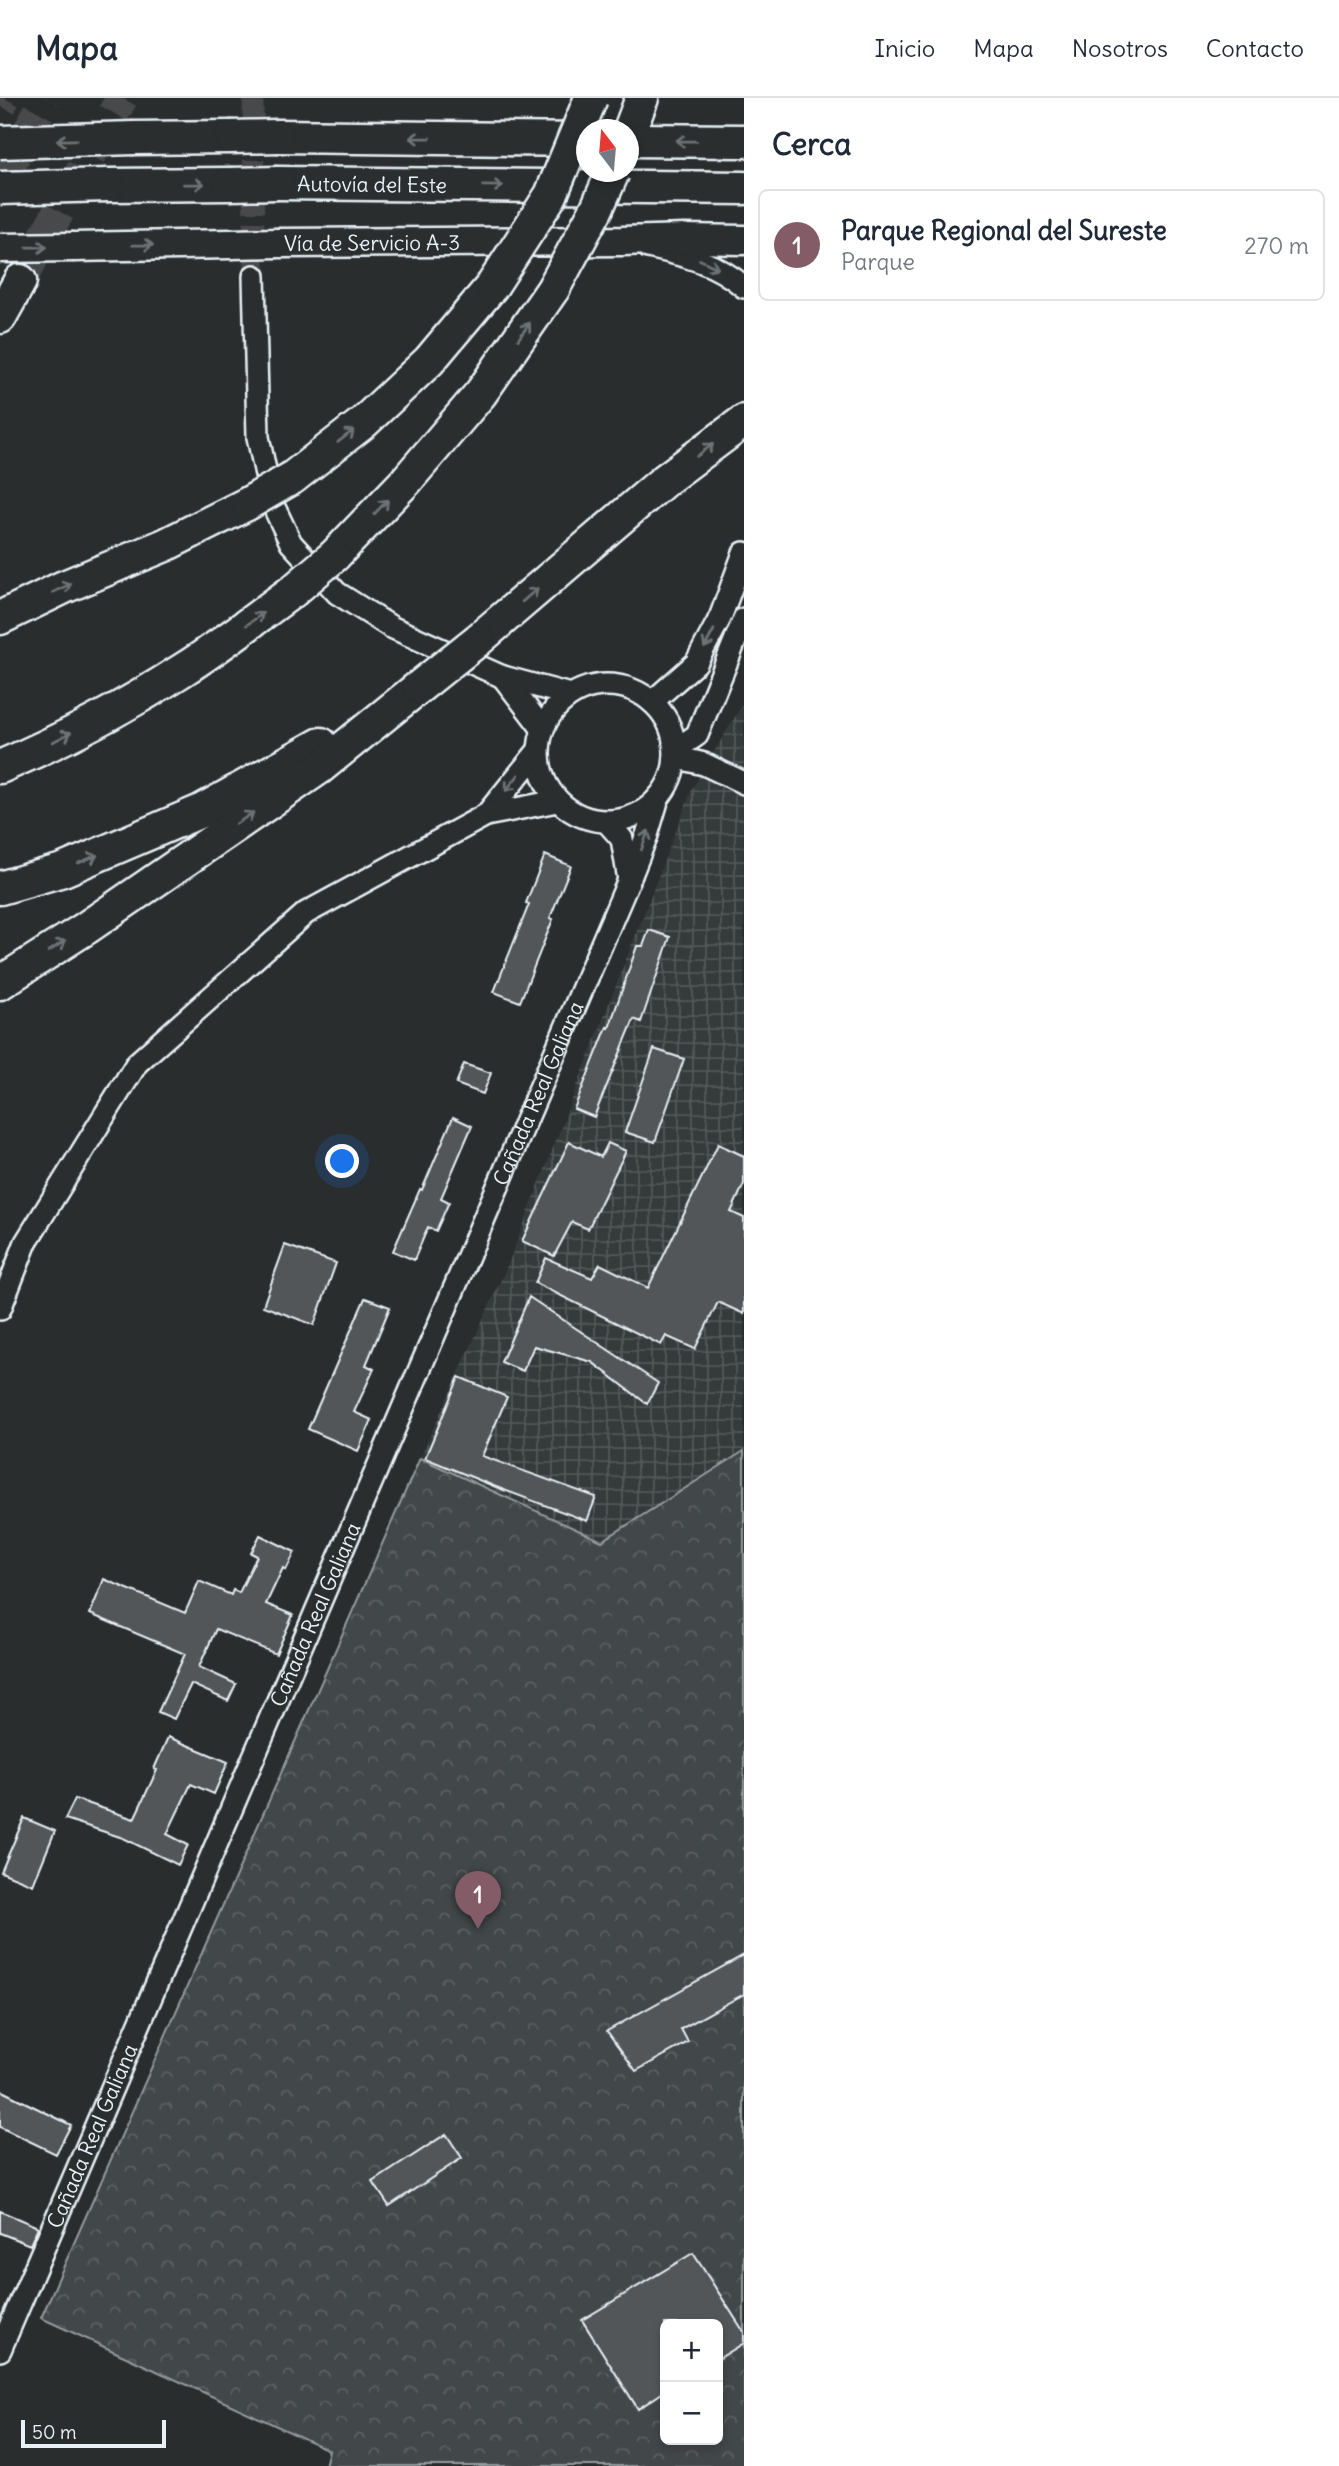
<!DOCTYPE html>
<html lang="es">
<head>
<meta charset="utf-8">
<style>
  :root { --surface:#fff; --page:#f6f6f7; --text:#1f2937; --muted:#747a83; --line:#e0e1e3; --accent:#845c67 }
  body { margin:0; font-family:Delius,sans-serif; background:var(--page); color:var(--text) }
  .controls { position:absolute; right:21px; bottom:21px; display:grid; overflow:hidden; border-radius:10px; box-shadow:0 4px 10px #0003 }
  .controls button { width:63px; height:63px; display:grid; place-items:center; padding:0; border:0; border-bottom:2px solid var(--line); background:var(--surface); color:var(--text); font:35px sans-serif }
  .compass { position:absolute; left:576px; top:21px; width:63px; height:63px; border-radius:50%; background:var(--surface); box-shadow:0 4px 10px #0003; rotate:344deg }
  .scale { position:absolute; left:21px; bottom:18px; width:145px; box-sizing:border-box; padding-left:7px; border:4px solid #e8f1f8; border-top:0; font-size:19px; line-height:24px; white-space:nowrap; color:#e8f1f8; -webkit-text-stroke:5px #2a2d2e; paint-order:stroke }
  .you { position:absolute; left:343px; top:1064px; width:24px; height:24px; margin:-18px; border:5px solid #fff; border-radius:50%; background:#1a73e8; box-shadow:0 0 0 10px #1a73e833 }
  .badge { display:grid; place-items:center; width:46px; height:46px; border-radius:50%; background:var(--accent); color:#fff; font-size:23px; font-weight:700 }
  .pin { position:absolute; translate:-50% -58px; filter:drop-shadow(0 2px 4px #0008) }
  .pin::after { content:''; position:absolute; top:37px; width:24px; height:21px; background:inherit; clip-path:polygon(0 0,100% 0,50% 100%) }
  .list { margin:0; padding:0; list-style:none }
  h2 { display:flex; justify-content:space-between; align-items:center; height:91px; margin:0; padding:0 28px; font-size:30px }
  h2 small { font-size:23px; font-weight:400; color:var(--muted) }
  .list li { display:grid; grid-template-columns:46px 1fr auto; gap:21px; align-items:center; box-sizing:border-box; height:112px; margin:0 14px 14px; padding:0 14px; border:2px solid var(--line); border-radius:10px }
  .list b { display:block; font-size:26px; white-space:nowrap }
  .list p { margin:0; font-size:23px; white-space:nowrap; color:var(--muted) }
  .list em { font-size:23px; font-style:normal; color:var(--muted) }
  .map { position:relative; flex:none; width:744px; height:2368px; overflow:hidden }
  header { display:flex; align-items:center; gap:42px; box-sizing:border-box; height:98px; padding:0 35px; background:var(--surface); border-bottom:2px solid var(--line) }
  header strong { font-size:33px }
  nav { display:flex; gap:38px; margin-inline-start:auto; font-size:24px }
  main { display:flex }
  aside { flex:1; background:var(--surface) }
  .map>svg:first-child { display:block }
  .industrial { fill:url(#industrial-grid) }
  .park { fill:url(#park-crowns); stroke:#959ca0; stroke-width:2; fill-rule:evenodd }
  .building { fill:#535759; stroke:#e8f1f8; stroke-width:2 }
  .lines { fill:none; stroke-linecap:round; stroke-linejoin:round }
  .minor-tunnel { stroke:#464a4c; stroke-width:21; stroke-dasharray:21 10; stroke-linecap:butt }
  .highway-tunnel { stroke:#464a4c; stroke-width:32; stroke-dasharray:32 16; stroke-linecap:butt }
  .minor-casing { stroke:#e8f1f8; stroke-width:26 }
  .major-casing { stroke:#e8f1f8; stroke-width:33 }
  .highway-casing { stroke:#e8f1f8; stroke-width:37 }
  .minor { stroke:#2a2d2e; stroke-width:21 }
  .major { stroke:#2a2d2e; stroke-width:28 }
  .highway { stroke:#2a2d2e; stroke-width:32 }
  .major-bridge-casing { stroke:#e8f1f8; stroke-width:33; stroke-linecap:butt }
  .highway-bridge-casing { stroke:#e8f1f8; stroke-width:37; stroke-linecap:butt }
  .major-bridge { stroke:#2a2d2e; stroke-width:28 }
  .highway-bridge { stroke:#2a2d2e; stroke-width:32 }
  .oneway { stroke:#6c7275 }
  .labels { text-anchor:middle; dominant-baseline:central; stroke-width:5; stroke-linejoin:round; paint-order:stroke }
  .street-label { font-size:21px; fill:#e8f1f8; stroke:#2a2d2e }
</style>
</head>
<body>
<header>
<strong>Mapa</strong>
<nav><a>Inicio</a><a>Mapa</a><a>Nosotros</a><a>Contacto</a></nav>
</header>
<main>
<div class="map">
<svg width="744" height="2368" viewBox="0 0 744 2368">
  <defs>
    <pattern id="industrial-grid" width="8" height="8" patternUnits="userSpaceOnUse" patternTransform="scale(1.75)"><rect width="8" height="8" fill="#363a3b"/><path d="M0 4h8M4 0v8" fill="none" stroke="#535758"/></pattern>
    <pattern id="park-crowns" width="20" height="18" patternUnits="userSpaceOnUse" patternTransform="scale(1.75)"><rect width="20" height="18" fill="#424648"/><path d="M2 6a3 3 0 1 1 6 0M12 15a3 3 0 1 1 6 0" fill="none" stroke="#5d6163"/></pattern>
  </defs>
  <rect width="100%" height="100%" fill="#2a2d2e"/>
  <filter id="ink" filterUnits="userSpaceOnUse"><feTurbulence type="fractalNoise" baseFrequency=".0143" numOctaves="2"/><feDisplacementMap in="SourceGraphic" scale="14" xChannelSelector="R" yChannelSelector="G"/><feConvolveMatrix kernelMatrix="1 2 1 2 8 2 1 2 1" color-interpolation-filters="sRGB"/></filter>
  <g filter="url(#ink)">
    <path class="industrial" d="M744,604v749l-142,90 -182,-83 89,-196 183,-473z"/>
    <path class="park" d="M744,1353v1015h-419l4,-16 -288,-132 379,-860 182,83zM665,2226h53v116h-53z"/>
    <path class="building" d="M545,757l26,11 -21,52 3,1 -33,83 -26,-10 35,-88 -3,-1z
      M649,832l21,7 -29,85 -7,-3 -40,98 -20,-8 33,-82 2,1 28,-82h6z
      M654,951l30,10 -29,83 -30,-10z
      M464,966l27,9 -8,21 -27,-10z
      M453,1019l19,9 -31,72 8,4 -13,29 -8,-4 -14,33 -21,-9 27,-62 2,1z
      M569,1044l32,15 7,-14 18,8 -38,78 -16,-7 -18,34 -32,-15z
      M718,1046l26,12v28l-13,28 13,6v96l-26,-12 -23,47 -29,-13 -5,9 -126,-62 11,-25 46,20 8,-14 48,24z
      M285,1147l51,18 -22,62 -51,-19z
      M529,1199l129,86 -11,21 -55,-42 -58,-16 -11,25 -22,-9z
      M365,1200l25,9 -24,58 8,4 -20,43 18,8 -14,31 -50,-22z
      M459,1279l48,20 -25,59 114,41 -9,24 -91,-34 -71,-29z
      M260,1437l35,17 -9,18 -3,-2 -17,36 27,11 -17,39 -60,-25 -17,38 37,17 -8,17 -37,-17 -17,35 -16,-7 27,-58 -95,-40 14,-35 81,34 14,-32 32,14 2,-5 6,3 18,-37 -6,-3z
      M168,1639l60,25 -14,32 -23,-10 -24,50 21,11 -10,20 -55,-27 -58,-19 10,-20 59,20 23,-49 -3,-1z
      M24,1720l31,13 -22,54 -32,-13z
      M744,1857v39l-63,35 7,13 -52,29 -29,-40z
      M0,1992l71,35 -15,29 -56,-27z
      M446,2036l16,24 -73,48 -16,-24z
      M0,2113l38,16 -8,18 -30,-12z
      M693,2155l51,79v11l-26,16v-35h-53v67l-27,18 -56,-89z"/>
    <g class="lines">
      <path class="minor-tunnel" d="M253,0l1,178"/>
      <path class="highway-tunnel" d="M0,8l4,-8
        M0,84l47,-84
        M20,183l102,-183"/>
      <g class="minor-casing">
        <g id="minor">
          <path d="M648,149c35,8 68,15 96,40"/>
          <path d="M254,178l4,161 14,66 19,40 46,50 54,34 112,50 67,18"/>
          <path d="M503,579l39,51"/>
          <circle cx="607" cy="655" r="68"/>
          <path d="M652,604l44,-39 24,-45 24,-65"/>
          <path d="M675,652l22,-15 47,-116"/>
          <path d="M675,659l29,7 40,19"/>
          <path d="M486,717l52,-64"/>
          <path d="M607,724l15,17 7,41"/>
          <path d="M0,1211l26,-67 111,-179 169,-150 180,-98 71,-14"/>
          <path id="s1" d="M0,2252l629,-1470 18,-45 11,-37"/>
        </g>
      </g>
      <g class="major-casing">
        <g id="major">
          <path id="s2" d="M278,145l344,-2 63,-2 59,1"/>
          <path d="M74,149l157,-3"/>
        </g>
      </g>
      <g class="highway-casing">
        <g id="highway">
          <path d="M628,37l14,-37"/>
          <path d="M278,38l308,4"/>
          <path d="M134,40l96,-1"/>
          <path d="M628,42l116,1"/>
          <path id="s3" d="M278,85l466,5"/>
          <path d="M108,87l122,-1"/>
          <path d="M0,219l20,-36"/>
          <path d="M292,380l72,-56 65,-61 63,-75"/>
          <path d="M334,458l72,-75 75,-88 72,-104"/>
          <path d="M0,520l64,-31 101,-42 82,-41"/>
          <path d="M478,542l187,-160 79,-59"/>
          <path d="M0,669c63,-27 127,-61 184,-98 38,-24 73,-52 109,-78"/>
          <path d="M0,790l63,-18 138,-59 120,-67"/>
          <path d="M0,885l86,-55 233,-160 100,-81"/>
        </g>
      </g>
      <use href="#minor" class="minor"/>
      <use href="#major" class="major"/>
      <use href="#highway" class="highway"/>
      <g class="major-bridge-casing">
        <path id="major-bridge" d="M231,146l47,-1
          M0,150l74,-1"/>
      </g>
      <g class="highway-bridge-casing">
        <path id="highway-bridge" d="M230,39l48,-1
          M0,44l134,-4
          M230,86l48,-1
          M0,90l108,-3
          M492,188l59,-91 40,-97
          M553,191l44,-81 16,-36
          M247,406l45,-26
          M293,493l41,-35
          M419,589l59,-47"/>
      </g>
      <use href="#major-bridge" class="major-bridge"/>
      <use href="#highway-bridge" class="highway-bridge"/>
    </g>
    <defs><path id="oneway-shaft" d="M-6 0H5M1.5-3L5.5 0L1.5 3" fill="none" stroke-width="1.6" stroke-linecap="round" stroke-linejoin="round" transform="scale(1.75)"/></defs>
    <g class="oneway">
      <use href="#oneway-shaft" transform="translate(420 40) rotate(-179)"/>
      <use href="#oneway-shaft" transform="translate(67 42) rotate(179)"/>
      <use href="#oneway-shaft" transform="translate(686 43) rotate(-179)"/>
      <use href="#oneway-shaft" transform="translate(194 86) rotate(-1)"/>
      <use href="#oneway-shaft" transform="translate(493 88) rotate(1)"/>
      <use href="#oneway-shaft" transform="translate(143 147) rotate(-1)"/>
      <use href="#oneway-shaft" transform="translate(37 149) rotate(-1)"/>
      <use href="#oneway-shaft" transform="translate(709 166) rotate(26)"/>
      <use href="#oneway-shaft" transform="translate(524 233) rotate(-55)"/>
      <use href="#oneway-shaft" transform="translate(346 338) rotate(-38)"/>
      <use href="#oneway-shaft" transform="translate(705 352) rotate(-37)"/>
      <use href="#oneway-shaft" transform="translate(381 409) rotate(-46)"/>
      <use href="#oneway-shaft" transform="translate(62 490) rotate(-25)"/>
      <use href="#oneway-shaft" transform="translate(530 497) rotate(-41)"/>
      <use href="#oneway-shaft" transform="translate(255 521) rotate(-36)"/>
      <use href="#oneway-shaft" transform="translate(709 541) rotate(118)"/>
      <use href="#oneway-shaft" transform="translate(62 639) rotate(-28)"/>
      <use href="#oneway-shaft" transform="translate(512 685) rotate(129)"/>
      <use href="#oneway-shaft" transform="translate(245 720) rotate(-34)"/>
      <use href="#oneway-shaft" transform="translate(645 742) rotate(-70)"/>
      <use href="#oneway-shaft" transform="translate(88 761) rotate(-23)"/>
      <use href="#oneway-shaft" transform="translate(57 848) rotate(-33)"/>
    </g>
  </g>
  <g class="labels">
    <g class="street-label">
      <text stroke="none"><textPath href="#s3" startOffset="94">Autovía del Este</textPath></text>
      <text stroke="none"><textPath href="#s2" startOffset="94">Vía de Servicio A-3</textPath></text>
      <text stroke="none"><textPath href="#s1" startOffset="1367">Cañada Real Galiana</textPath></text>
      <text stroke="none"><textPath href="#s1" startOffset="800">Cañada Real Galiana</textPath></text>
      <text stroke="none"><textPath href="#s1" startOffset="233">Cañada Real Galiana</textPath></text>
    </g>
  </g>
</svg>
<div class="controls">
<button>+</button>
<button>−</button>
</div>
<svg class="compass" viewBox="-18 -18 36 36"><path d="M0-13l5 13h-10z" fill="#e53935"/><path d="M0 13l5-13h-10z" fill="#747a83"/></svg>
<div class="scale">50 m</div>
<div class="you"></div>
<div class="pin badge" style="left:478px;top:1831px">1</div>
</div>
<aside>
<h2>Cerca<small></small></h2>
<ul class="list">
<li><span class="badge">1</span><div><b>Parque Regional del Sureste</b><p>Parque</p></div><em>270 m</em></li>
</ul>
</aside>
</main>
</body>
</html>
